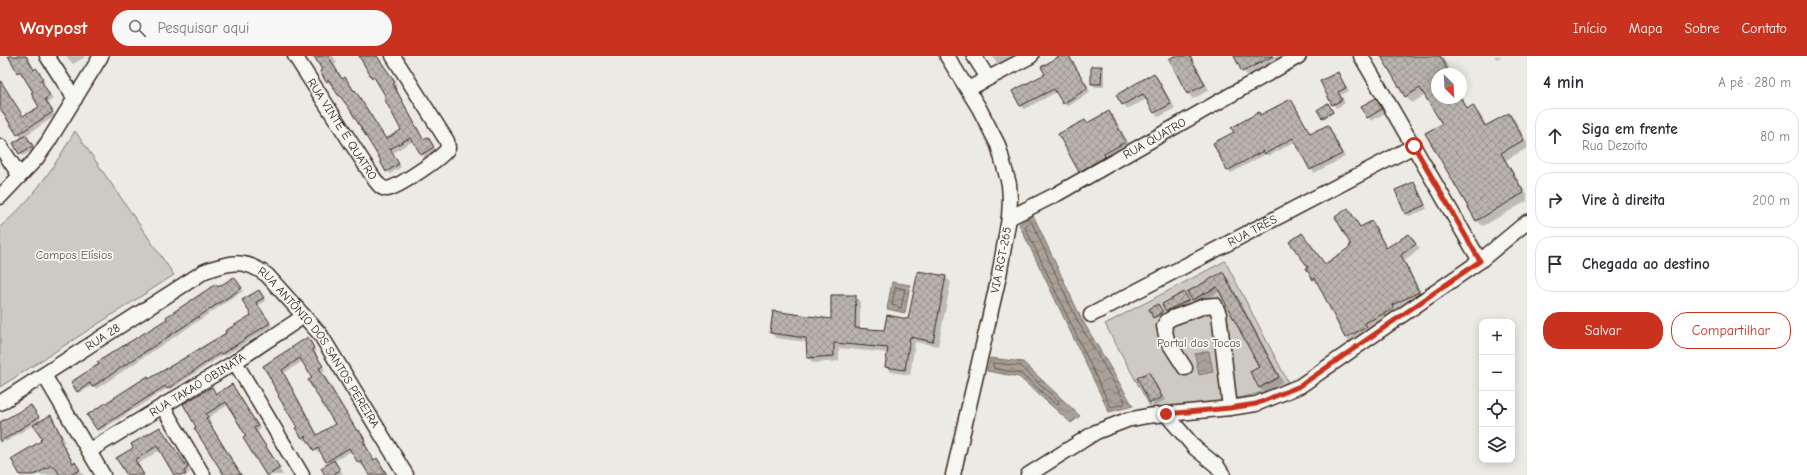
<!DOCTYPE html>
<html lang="pt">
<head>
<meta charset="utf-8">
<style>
  :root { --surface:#fff; --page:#f7f7f7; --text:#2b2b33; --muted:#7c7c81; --line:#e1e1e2; --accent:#c8321e }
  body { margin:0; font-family:"Comic Neue",sans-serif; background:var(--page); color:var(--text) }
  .controls { position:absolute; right:12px; bottom:12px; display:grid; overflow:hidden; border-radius:8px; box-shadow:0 2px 10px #0003 }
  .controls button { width:36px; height:36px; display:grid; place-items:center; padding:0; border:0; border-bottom:1px solid var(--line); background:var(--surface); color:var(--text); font:20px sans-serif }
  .compass { position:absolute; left:1431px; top:12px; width:36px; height:36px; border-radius:50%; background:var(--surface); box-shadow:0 2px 10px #0003; rotate:156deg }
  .stop { position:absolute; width:12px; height:12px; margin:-9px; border:3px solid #c8321e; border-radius:50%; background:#fff }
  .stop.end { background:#c8321e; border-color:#fff; box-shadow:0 1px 4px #0008 }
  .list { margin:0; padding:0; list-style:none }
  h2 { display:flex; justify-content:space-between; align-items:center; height:52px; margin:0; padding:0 16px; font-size:17px }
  h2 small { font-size:13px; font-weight:400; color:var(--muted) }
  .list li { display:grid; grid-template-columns:26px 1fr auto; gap:12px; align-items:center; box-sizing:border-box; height:56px; margin:0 8px 8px; padding:0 8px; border:1px solid var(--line); border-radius:16px }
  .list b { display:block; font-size:15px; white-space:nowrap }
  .list p { margin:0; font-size:13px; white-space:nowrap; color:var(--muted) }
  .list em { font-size:13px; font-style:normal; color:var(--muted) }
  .actions { display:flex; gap:8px; padding:12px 16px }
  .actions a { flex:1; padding:9px 0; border:1px solid var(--accent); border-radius:16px; text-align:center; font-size:14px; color:var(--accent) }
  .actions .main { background:var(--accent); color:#fff }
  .icon { flex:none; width:22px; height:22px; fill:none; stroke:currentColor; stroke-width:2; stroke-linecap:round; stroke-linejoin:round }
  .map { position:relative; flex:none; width:1527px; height:419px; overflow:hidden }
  header { display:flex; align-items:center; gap:24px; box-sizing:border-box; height:56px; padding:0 20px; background:var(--accent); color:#fff }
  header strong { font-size:19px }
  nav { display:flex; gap:22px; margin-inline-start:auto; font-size:14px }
  .search { width:280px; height:36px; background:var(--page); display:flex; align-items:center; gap:10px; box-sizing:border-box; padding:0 14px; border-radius:22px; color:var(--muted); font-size:15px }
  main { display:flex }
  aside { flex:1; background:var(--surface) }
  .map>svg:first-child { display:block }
  .park { fill:#cdcac4; stroke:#847a71 }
  .water { fill:url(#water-waves); stroke:#7c7167 }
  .shadow { fill:#0003; fill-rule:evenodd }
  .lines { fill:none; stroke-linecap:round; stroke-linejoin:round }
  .shore { stroke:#675a4f; stroke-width:1 }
  .building { fill:url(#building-cross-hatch); stroke:#3b2a1e; fill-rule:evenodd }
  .minor-casing { stroke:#3b2a1e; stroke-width:17 }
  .minor { stroke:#f6f6f2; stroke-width:14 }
  .route { stroke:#c8321e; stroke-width:5 }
  .labels { text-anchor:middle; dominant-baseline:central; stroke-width:3.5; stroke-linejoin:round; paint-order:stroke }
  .street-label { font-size:12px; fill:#3b2a1e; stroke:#f6f6f2 }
  .park-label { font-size:12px; fill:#605248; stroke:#f6f6f2 }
</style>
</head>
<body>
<header>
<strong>Waypost</strong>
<div class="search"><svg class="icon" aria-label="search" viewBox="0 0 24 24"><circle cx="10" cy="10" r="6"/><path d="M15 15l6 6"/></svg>Pesquisar aqui</div>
<nav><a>Início</a><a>Mapa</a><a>Sobre</a><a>Contato</a></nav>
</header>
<main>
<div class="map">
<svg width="1527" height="419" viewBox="0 0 1527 419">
  <defs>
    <pattern id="water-waves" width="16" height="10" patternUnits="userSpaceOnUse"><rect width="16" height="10" fill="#a8a198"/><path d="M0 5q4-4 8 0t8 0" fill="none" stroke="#8a837b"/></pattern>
    <pattern id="building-cross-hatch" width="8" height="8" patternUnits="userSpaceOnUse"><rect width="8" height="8" fill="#bab4ae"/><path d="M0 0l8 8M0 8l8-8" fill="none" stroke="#98938d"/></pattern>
  </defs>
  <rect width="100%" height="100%" fill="#ebeae5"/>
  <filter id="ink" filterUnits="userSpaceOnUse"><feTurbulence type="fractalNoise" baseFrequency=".025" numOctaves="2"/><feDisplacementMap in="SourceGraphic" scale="8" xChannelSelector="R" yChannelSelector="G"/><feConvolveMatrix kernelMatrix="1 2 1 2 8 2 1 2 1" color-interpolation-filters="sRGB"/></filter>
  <g filter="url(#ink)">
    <path class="park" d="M75,75l99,144 -174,112v-160c32,-26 54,-60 75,-96z
      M1225,205l63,121c-43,21 -91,21 -137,26l-46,-84z"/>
    <path class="water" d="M1033,159l48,103 52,88 -24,6 -90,-188z
      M892,226l18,3 -5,28 -18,-4z
      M1209,295l4,21 -14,3 -4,-21z
      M990,302l33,4 57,54 -9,7 -52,-46 -32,-6z"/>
    <path class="shadow" d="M9,0h17l9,14 1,-1 4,4 5,9 -2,1 10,16 -6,4 8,13 -30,20 10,13 -12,7 -3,-3 2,-14 -22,-33v-20l23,31 17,-10 -6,-14 -11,-19 -1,1 -3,-3z
      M66,0h18l1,1 -12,7z
      M311,0h22l4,7 -3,2 9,15 2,-2 3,4 10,13 27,45 17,-10 -15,-33 -27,-41h17l20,30 -2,1 29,53 4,-2 8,12 -11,8 -11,-16 -5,1 -16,10 8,14 -11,7 -41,-67 -17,-24 -2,2 -3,-4 -3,-11 -8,-14 -3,2z
      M992,0h28l-19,12z
      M1061,0h8l21,36 -23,15 -10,-15 -33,17 -4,-3z
      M1235,0h58l-14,8 -3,-3 -29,14 -4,-4z
      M1382,0h60l10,18h-15v24h24v-2l8,13 4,-2 6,6 8,13 22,-12 6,6 12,22v6l-21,12 21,35v6l-44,25 -7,-6 -33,-96 -18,-29 -13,8 -7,-7z
      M1494,0h8l-5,3z
      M1193,7l5,5 11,22 -16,9 -5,-6 -11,-22z
      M1101,11l3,3v17h-9l-3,-4z
      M1338,17l11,18 -8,4 4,8 -9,5 -3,-4z
      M1154,18l4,4 17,30 -16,9 -5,-5 -7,-13 -20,10 -10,-14z
      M1375,43l10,14 -14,8 -3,-4z
      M1291,44l20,34 17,-8 3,3 14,28 -31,16 -18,-32 -27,15 -3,-2 -35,19 -3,-3 7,-37 24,-20 2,3z
      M1329,50l5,7 -10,6 -6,-9z
      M1109,56l5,5 17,30 -46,29 -5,-5 8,-47z
      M1414,127l3,3 10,23 -18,7 -3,-3z
      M1348,154l13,18 10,-6 5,5 11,21 26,-8 7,9 -16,11 19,36 -28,14 2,3 -28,15 2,4 -21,10 -5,-5 -27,-54 -4,-4 11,-14 26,-18 1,-2z
      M1223,218l5,4 55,104 -19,10 -5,-4 1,-21 -40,-76 -23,13 -5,-5z
      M945,221l6,5 -13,64 -23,-4 -5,33 -19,-3 -5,-5 2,-14 -49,-5v13l-26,2 -5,-6 -1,-15 -31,-4 -5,-6 61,-12 23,-24 5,6v27l25,2 24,-11z
      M236,225l7,10 -147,98 -3,-4 -13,8 -3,-2 91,-72 50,-31z
      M261,237l4,8 -7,4 14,21 -47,30 -2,-1 -53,35 -2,-2 -68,43 -2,-2 52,-49 77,-47 25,-18 -9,-15z
      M1185,238l4,8 -20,10 -5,-7z
      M1158,249l6,9 -8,4 -2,-1z
      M307,282l9,13 -2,1 11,18 -3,2 36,60 4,2 5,10 -2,1 10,16 2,-2 3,3 8,13h-17l-7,-11 -2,2 -4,-4 -6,-11 -18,10 9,13 -16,1 2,-11 -8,-13 -3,2 -3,-3 -7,-11 -3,2 -3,-3 -5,-10 1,-1 -33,-61zM303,305l34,63 -19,11 -34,-62z
      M1149,317l16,27 -11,6 -16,-28z
      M232,329l29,44 -4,2 26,44h-17l-18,-39 -20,-31 -19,12 1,3 -1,1 33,54h-17l-29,-47 16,-40 5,6z
      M33,353l8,13 10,-6 3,4 11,22 -3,1 12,20 10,12h-63l23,-36 -10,-15 -28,18 -6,-8v-11l15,-9 1,1z
      M160,372l30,44 -4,3h-11l-15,-25 -22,14 6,11h-17l-10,-17 18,-10z"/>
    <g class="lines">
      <path class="shore" d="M1030,166l2,1 45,97 48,81 -1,3 -12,3 -2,-1 -85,-179z
        M896,231l9,2 -4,19 -9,-3z
        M993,307l28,3 38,36v2l-2,1 -36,-31 -27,-6z"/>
    </g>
    <path class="building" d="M8,0h18l8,14 2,-2 7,10 -2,2 9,16 -5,3 8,13 -36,23 -17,-27v-28l23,36 16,-9 -8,-14 2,-1 -13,-21 -2,2z
      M314,0h14l14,23 3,-2 9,14 1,-1 31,49 15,-9 -17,-32 2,-1 -12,-20 -2,1 -13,-22h18l18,26 -2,2 30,55 5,-2 6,10 -13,8 -10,-17 -5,2 -16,9 9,15 -13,8 -6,-11h1l-32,-53 -10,-13h-1l-9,-15 -3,2 -6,-11 2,-1z
      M1060,0h9l19,32 -25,16 -9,-15 -34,17 -8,-15 33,-17 -4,-7z
      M1174,0h16l15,29 -18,9 -18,-35z
      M1234,0h39l-31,16z
      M1381,0h59l10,18h-13v24h24l6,11 6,-4 12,21 24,-13 15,27 -23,13 23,40 -48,28 -51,-88 17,-9 -22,-36 -15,9z
      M1091,10h11l-1,18h-10z
      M1338,16l8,16 -8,4 4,8 -10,5 -12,-24z
      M1154,17l17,31 -17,9 -11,-19 -21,11 -6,-10z
      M1376,42l6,11 -15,9 -6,-12z
      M1291,43l19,34 18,-8 14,29 -32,16 -17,-32 -28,16 -2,-3 -36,20 -14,-28 21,-11 -3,-4 28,-16 1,3z
      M1328,47l5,9 -11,6 -5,-8z
      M1109,55l17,31 -22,12 1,3 -26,15 -21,-38 27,-14 2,3z
      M26,79l7,11 -14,8 -6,-11z
      M1414,126l11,23 -20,9 -10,-24z
      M1348,152l12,19 12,-6 14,27 23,-14 7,10 -15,11 18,37 -27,13 1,4 -28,14 2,4 -22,11 -30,-60 -2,2 -7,-12 2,-1 -19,-25 13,-9 23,31 25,-17 -1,-1 2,-1 -16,-28z
      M918,215l28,5 -13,66 -23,-5 -5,33 -20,-3 3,-19 -54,-5v13l-27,2 -1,-20 -36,-5 3,-22 58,8v-24h25l-1,33 29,2 3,-15 21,4z
      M1223,216l56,105 -20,11 -9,-16 9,-5 -42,-80 -25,13 -5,-8z
      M234,221l8,11 -150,99 -2,-4 -13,9 -6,-10 28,-18 -2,-2 70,-43 -1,-2 50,-33 2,3z
      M259,234l5,8 -8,4 14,21 -48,31 -2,-1 -53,36 -2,-3 -68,44 -10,-15 61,-39 1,3 77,-46 -1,-2 26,-16 -9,-15z
      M1184,236l5,8 -23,11 -4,-7z
      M1158,248l5,8 -10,6 -4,-9z
      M308,281l6,11 -2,1 11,17 -4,2 38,63 2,-1 6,10 -2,1 11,19 3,-2 10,17h-18l-8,-14 -3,2 -9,-15 -23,14 -8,-14 -4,3 -9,-15 -3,2 -7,-10 2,-1 -19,-31 1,-1 -8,-14h1l-9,-15zM300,302l12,20 -4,2 27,44 -18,11 -35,-65z
      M1149,316l13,25 -12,6 -13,-25z
      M232,328l26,42 -4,2 26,40 -11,7h-3l-23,-37 3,-2 -20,-34 -20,12 2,3 -2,1 35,57h-17l-30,-47 2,-1 -13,-23 29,-17 4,7z
      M31,349l8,12 -39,25v-20z
      M51,359l11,23 -2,2 13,23 2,-1 5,8 -9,5h-11l-5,-8 -2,1 -1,-3 -18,10h-14l-9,-16 30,-18 -1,-1 2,-2 -9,-13z
      M160,371l28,41 -4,3 2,4h-12l-17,-29 -22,14 9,15h-17l-11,-17 17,-10 -2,-4z
      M334,404l6,10 -7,5h-8l-4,-7z"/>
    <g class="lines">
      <g class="minor-casing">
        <g id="minor">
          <path d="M47,0l28,43"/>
          <path id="s1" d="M295,0l80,124c3,4 6,9 12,9 10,-1 58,-33 61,-41l-1,-7 -54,-85"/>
          <path d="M947,0l32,52 19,37 11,39 1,15 -1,19 -10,58 -46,199"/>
          <path d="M974,0l14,22"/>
          <path d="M1361,0l119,205"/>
          <path d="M968,33l63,-33"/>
          <path d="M0,90l20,30"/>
          <path d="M0,141l36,-38 12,-17 53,-86"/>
          <path id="s2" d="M1009,162l48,-24 242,-138"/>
          <path id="s3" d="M1091,259l323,-169"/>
          <path d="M235,306l67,113"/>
          <path d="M1185,312l-18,-28 -3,-14 3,-5 5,-3 33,-12 10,-1 4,9 11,94"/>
          <path d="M44,319l59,100"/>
          <path id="s4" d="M0,347l205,-132c26,-9 39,-13 62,4l53,59 86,141"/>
          <path d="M163,351l40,68"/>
          <path d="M1166,358l29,34 22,18 6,9"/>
          <path id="s5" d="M89,395l146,-89 69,-46"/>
          <path d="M1028,419l68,-43 31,-12 20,-4 83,-8 26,-4 44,-18 180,-125 47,-39"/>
        </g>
      </g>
      <use href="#minor" class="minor"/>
    </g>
  </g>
  <g class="lines" filter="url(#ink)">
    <path class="route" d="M1166,358l64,-6 26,-4 44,-18 180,-125 -66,-115"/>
  </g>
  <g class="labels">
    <g class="street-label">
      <text stroke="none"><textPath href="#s1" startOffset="87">RUA VINTE E QUATRO</textPath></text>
      <text stroke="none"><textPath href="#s2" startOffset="166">RUA QUATRO</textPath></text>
      <text stroke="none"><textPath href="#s3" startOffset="182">RUA TRÊS</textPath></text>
      <text transform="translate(1001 204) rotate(-79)">VIA RGT-265</text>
      <text stroke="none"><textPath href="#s4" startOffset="122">RUA 28</textPath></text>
      <text stroke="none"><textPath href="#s4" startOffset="399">RUA ANTÔNIO DOS SANTOS PEREIRA</textPath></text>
      <text stroke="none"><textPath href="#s5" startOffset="127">RUA TAKAO OBINATA</textPath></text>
    </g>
    <g class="park-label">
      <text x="74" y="199">Campos Elísios</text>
      <text x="1199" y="287">Portal das Tocas</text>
    </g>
  </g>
</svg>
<div class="controls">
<button>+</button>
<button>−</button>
<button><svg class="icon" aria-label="locate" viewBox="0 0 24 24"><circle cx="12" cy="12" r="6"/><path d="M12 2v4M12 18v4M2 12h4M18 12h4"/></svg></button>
<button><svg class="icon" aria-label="layers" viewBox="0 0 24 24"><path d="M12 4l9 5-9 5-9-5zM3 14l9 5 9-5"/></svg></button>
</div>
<svg class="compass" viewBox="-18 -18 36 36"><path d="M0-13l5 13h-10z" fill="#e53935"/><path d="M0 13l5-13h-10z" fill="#7c7c81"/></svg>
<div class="stop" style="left:1414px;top:90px"></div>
<div class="stop end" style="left:1166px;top:358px"></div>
</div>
<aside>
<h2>4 min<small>A pé · 280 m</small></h2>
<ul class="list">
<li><svg class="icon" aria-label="ahead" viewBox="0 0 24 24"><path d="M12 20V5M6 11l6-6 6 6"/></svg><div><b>Siga em frente</b><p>Rua Dezoito</p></div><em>80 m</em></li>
<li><svg class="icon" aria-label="right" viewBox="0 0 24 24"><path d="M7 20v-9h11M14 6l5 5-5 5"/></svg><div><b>Vire à direita</b></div><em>200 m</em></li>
<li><svg class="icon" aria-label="arrive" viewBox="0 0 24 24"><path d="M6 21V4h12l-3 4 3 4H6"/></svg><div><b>Chegada ao destino</b></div></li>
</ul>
<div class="actions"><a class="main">Salvar</a><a>Compartilhar</a></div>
</aside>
</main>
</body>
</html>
